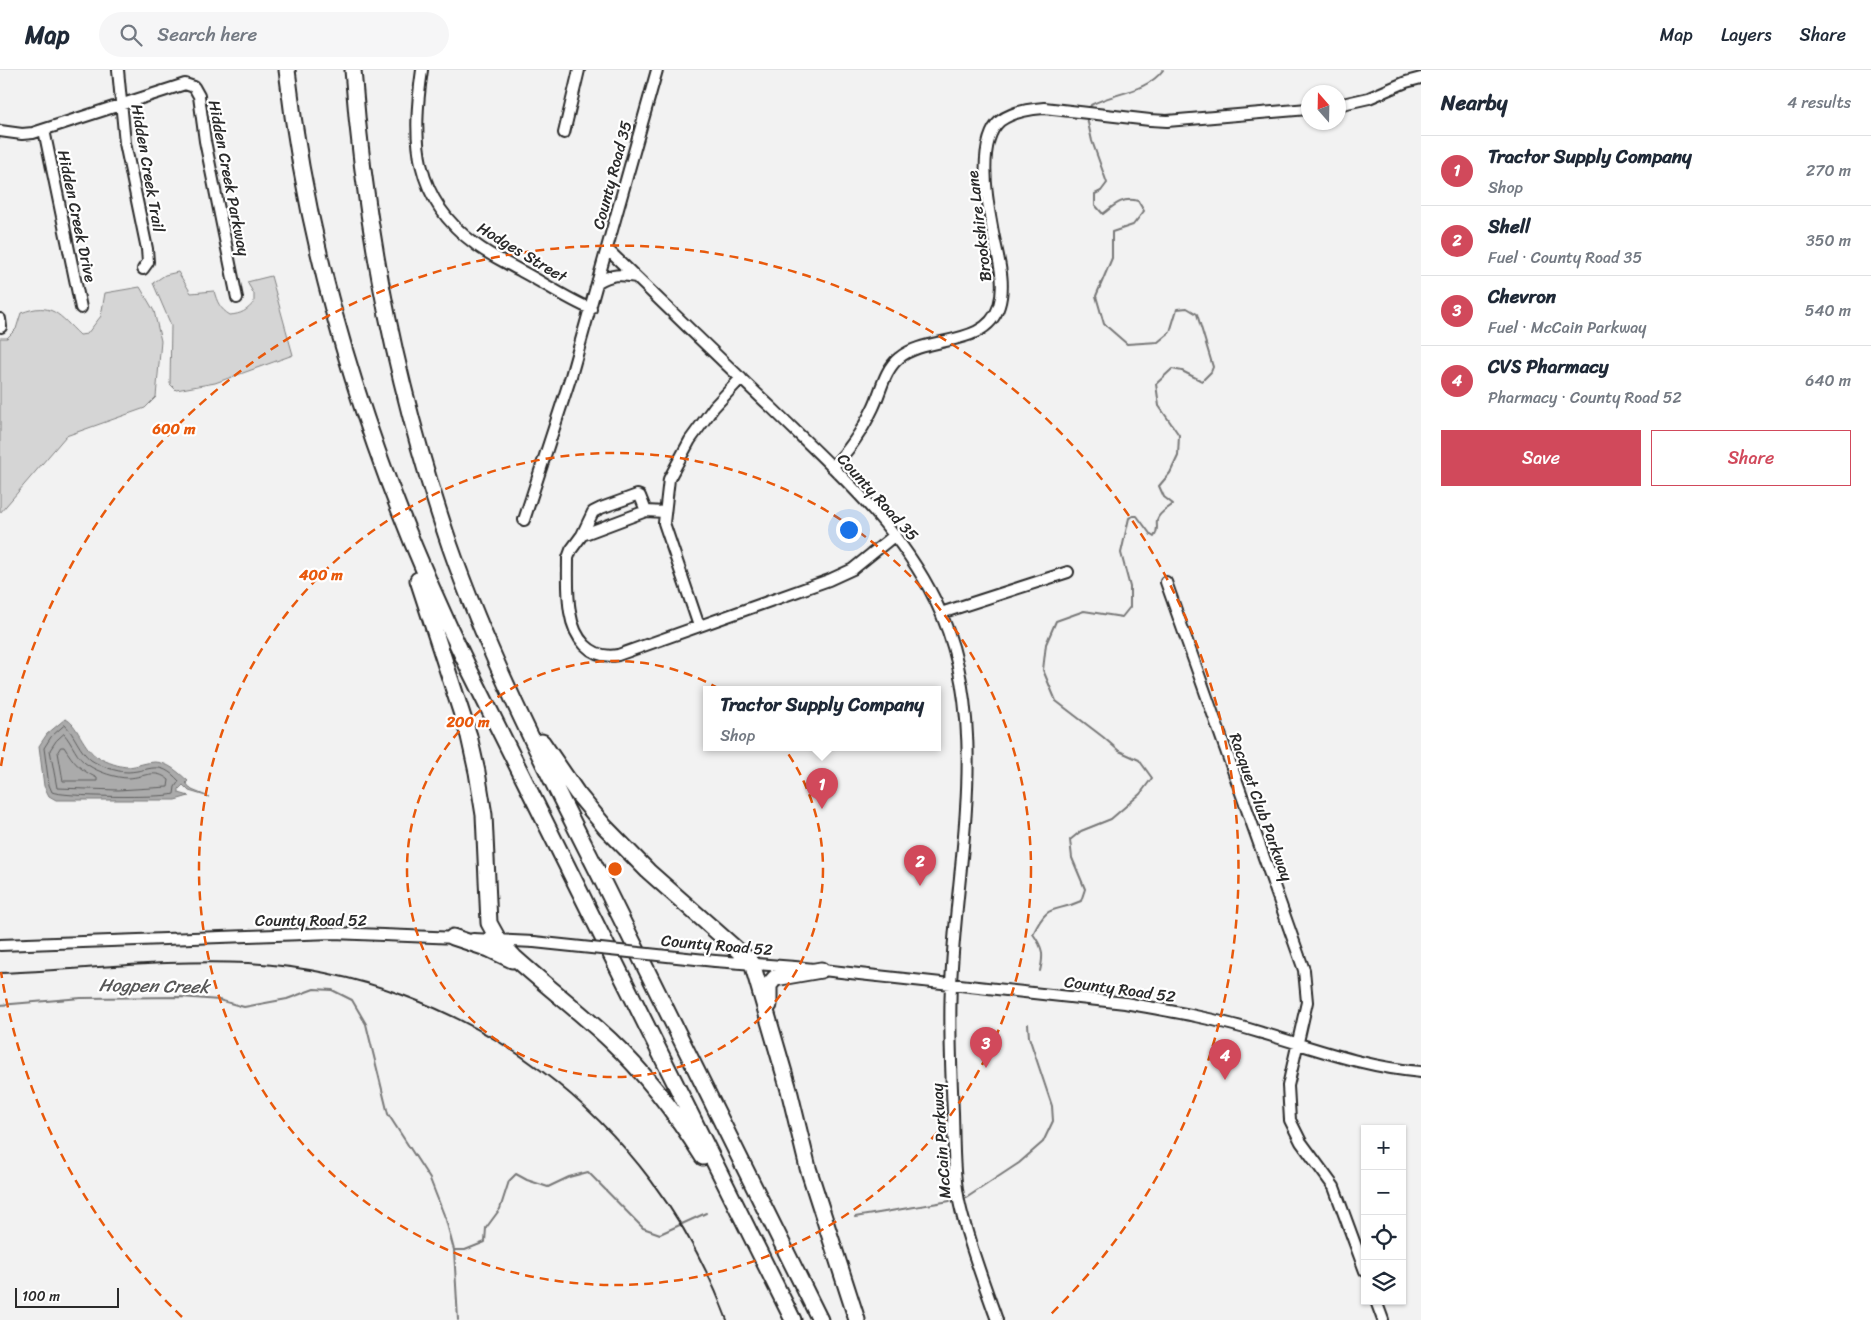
<!DOCTYPE html>
<html lang="en">
<head>
<meta charset="utf-8">
<style>
  :root { --surface:#fff; --page:#f6f6f7; --text:#1f2937; --muted:#747a83; --line:#e0e1e3; --accent:#d1495b }
  body { margin:0; font-family:Sriracha,sans-serif; background:var(--page); color:var(--text) }
  .controls { position:absolute; right:15px; bottom:15px; display:grid; overflow:hidden; border-radius:0px; box-shadow:0 1px 4px #0004 }
  .controls button { width:45px; height:45px; display:grid; place-items:center; padding:0; border:0; border-bottom:1px solid var(--line); background:var(--surface); color:var(--text); font:25px sans-serif }
  .compass { position:absolute; left:1301px; top:15px; width:45px; height:45px; border-radius:50%; background:var(--surface); box-shadow:0 1px 4px #0004; rotate:340deg }
  .scale { position:absolute; left:15px; bottom:12px; width:104px; box-sizing:border-box; padding-left:5px; border:2px solid #2b2b2b; border-top:0; font-size:14px; line-height:18px; white-space:nowrap; color:#2b2b2b; -webkit-text-stroke:4px #fff; paint-order:stroke }
  .you { position:absolute; left:848px; top:459px; width:18px; height:18px; margin:-12px; border:4px solid #fff; border-radius:50%; background:#1a73e8; box-shadow:0 0 0 8px #1a73e833 }
  .badge { display:grid; place-items:center; width:32px; height:32px; border-radius:50%; background:var(--accent); color:#fff; font-size:16px; font-weight:700 }
  .pin { position:absolute; translate:-50% -41px; filter:drop-shadow(0 1px 2px #0008) }
  .pin::after { content:''; position:absolute; top:26px; width:18px; height:15px; background:inherit; clip-path:polygon(0 0,100% 0,50% 100%) }
  .popup { position:absolute; left:703px; top:616px; width:238px; height:65px; box-sizing:border-box; display:grid; place-content:center; border-radius:0px; background:var(--surface); filter:drop-shadow(0 1px 4px #0005); font-size:16px; white-space:nowrap; color:var(--muted) }
  .popup b { font-size:19px; color:var(--text) }
  .popup::after { content:''; position:absolute; left:50%; top:100%; margin-left:-10px; border:10px solid transparent; border-top-color:var(--surface) }
  .list { margin:0; padding:0; list-style:none }
  h2 { display:flex; justify-content:space-between; align-items:center; height:65px; margin:0; padding:0 20px; font-size:21px }
  h2 small { font-size:16px; font-weight:400; color:var(--muted) }
  .list li { display:grid; grid-template-columns:32px 1fr auto; gap:15px; align-items:center; box-sizing:border-box; height:70px; padding:0 20px; border-top:1px solid var(--line) }
  .list b { display:block; font-size:19px; white-space:nowrap }
  .list p { margin:0; font-size:16px; white-space:nowrap; color:var(--muted) }
  .list em { font-size:16px; font-style:normal; color:var(--muted) }
  .actions { display:flex; gap:10px; padding:15px 20px }
  .actions a { flex:1; padding:11px 0; border:1px solid var(--accent); border-radius:0px; text-align:center; font-size:18px; color:var(--accent) }
  .actions .main { background:var(--accent); color:#fff }
  .icon { flex:none; width:28px; height:28px; fill:none; stroke:currentColor; stroke-width:2; stroke-linecap:round; stroke-linejoin:round }
  .map { position:relative; flex:none; width:1421px; height:1250px; overflow:hidden }
  header { display:flex; align-items:center; gap:30px; box-sizing:border-box; height:70px; padding:0 25px; background:var(--surface); border-bottom:1px solid var(--line) }
  header strong { font-size:24px }
  nav { display:flex; gap:28px; margin-inline-start:auto; font-size:18px }
  .search { width:350px; height:45px; background:var(--page); display:flex; align-items:center; gap:12px; box-sizing:border-box; padding:0 18px; border-radius:28px; color:var(--muted); font-size:19px }
  main { display:flex }
  aside { flex:1; background:var(--surface) }
  .map>svg:first-child { display:block }
  .green { fill:#d5d5d5; stroke:#808080 }
  .water { fill:#ababab; stroke:#787878 }
  .lines { fill:none; stroke-linecap:round; stroke-linejoin:round }
  .shore { stroke:#5e5e5e; stroke-width:1 }
  .stream { stroke:#787878; stroke-width:2 }
  .minor-casing { stroke:#2b2b2b; stroke-width:14 }
  .highway-casing { stroke:#2b2b2b; stroke-width:19 }
  .minor { stroke:#fff; stroke-width:10 }
  .highway { stroke:#fff; stroke-width:15 }
  .rail { stroke:#2b2b2b; stroke-width:2 }
  .minor-bridge-casing { stroke:#2b2b2b; stroke-width:14; stroke-linecap:butt }
  .minor-bridge { stroke:#fff; stroke-width:10 }
  .ring { fill:none; stroke:#e8590c; stroke-width:2.5; stroke-dasharray:9 6 }
  .labels { text-anchor:middle; dominant-baseline:central; stroke-width:4.5; stroke-linejoin:round; paint-order:stroke }
  .street-label { font-size:16px; fill:#2b2b2b; stroke:#fff }
  .water-label { font-size:18px; font-style:italic; fill:#585858; stroke:#fff }
  .centre { fill:#e8590c; stroke:#fff; stroke-width:2.5 }
  .ring-label { font-size:15px; text-anchor:middle; font-weight:bold; fill:#e8590c; stroke:#fff; stroke-width:4.5; stroke-linejoin:round; paint-order:stroke }
</style>
</head>
<body>
<header>
<strong>Map</strong>
<div class="search"><svg class="icon" aria-label="search" viewBox="0 0 24 24"><circle cx="10" cy="10" r="6"/><path d="M15 15l6 6"/></svg>Search here</div>
<nav><a>Map</a><a>Layers</a><a>Share</a></nav>
</header>
<main>
<div class="map">
<svg width="1421" height="1250" viewBox="0 0 1421 1250">
  <rect width="100%" height="100%" fill="#f2f2f2"/>
  <filter id="ink" filterUnits="userSpaceOnUse"><feTurbulence type="fractalNoise" baseFrequency=".02" numOctaves="2"/><feDisplacementMap in="SourceGraphic" scale="10" xChannelSelector="R" yChannelSelector="G"/><feConvolveMatrix kernelMatrix="1 2 1 2 8 2 1 2 1" color-interpolation-filters="sRGB"/></filter>
  <g filter="url(#ink)">
    <path class="green" d="M178,202l13,21 23,-2c3,11 6,18 16,24 11,-1 17,-4 24,-13v-8l-7,-12 24,-6 22,79 -78,28 -39,7 -6,-6 1,-59 -18,-42 12,-8z
      M140,217l14,24 7,30 -5,56 -11,11 -79,28 -66,77v-175h7l9,-9 5,-16c31,-12 38,2 59,22l7,-1 14,-18 4,-23z"/>
    <path class="water" d="M65,649c12,3 18,31 34,39 8,4 20,9 30,9 9,-1 17,-5 26,-5 13,0 24,11 33,19l-2,2 6,7 17,7 -20,-6 -6,-6 -4,4v4l10,3 -14,4h-119l-7,-4 -5,-10 -5,-40 8,-12z"/>
    <g class="lines">
      <path class="shore" d="M65,655c10,10 14,26 26,35 9,6 26,12 37,12 23,-1 31,-13 51,9l-4,6 -1,7c-11,4 -112,3 -122,-2l-3,-7 -5,-37 7,-11z
        M64,664c9,10 12,24 24,31 10,7 28,13 41,13 16,-1 26,-10 40,2l-1,7 -50,3 -61,-2 -7,-38 6,-9z
        M61,677h3c10,16 15,22 33,31v3h-34l-5,-29z"/>
      <path class="stream" d="M1090,37l1,-2c22,-12 56,-13 72,-35
        M1040,901c4,-17 3,-23 -7,-37 16,-33 20,-20 48,-33l4,-12 -13,-31 -2,-18 11,-9 30,-12 29,-25 12,-16 -13,-18 -20,-9 -16,-14 -47,-36 -13,-31 3,-26 10,-23 28,-10 38,6 8,-10v-20l-9,-34 8,-35 4,-2h4l14,19 3,2c5,-7 2,-11 3,-17 2,-8 11,-11 16,-16l-9,-7 -5,-11 11,-13 8,-17 1,-21 -20,-29 -3,-22 16,-15 10,2 20,10 9,-9 2,-5 -16,-53 -10,-6 -10,1 -7,23 -12,10 -31,2 -23,-20 -8,-28 16,-38v-26l21,-7 11,-14 -6,-10c-15,-5 -25,5 -35,13l-8,-9v-11l6,-3 6,-8 -15,-42 -5,-23
        M0,935l81,-7 100,-1 38,3 25,7 43,-8 27,-10 18,1 20,10 14,24 22,90 42,65 16,41 8,30h11l20,-8 1,-14 14,-19 9,-28 7,-7 11,6 21,7 21,-10 19,-5 55,56 17,6 46,-21
        M966,1128l53,-35 24,-21 10,-21 -1,-15 -23,-69 -1,-13
        M855,1147l95,-16
        M454,1180l4,70"/>
      <g class="minor-casing">
        <path id="minor" d="M118,0l7,73 22,106 1,13 -5,7
          M422,0c-10,70 -9,128 53,174 14,11 30,18 46,27 23,12 46,28 70,38
          M1338,35l31,-7 37,-16 15,-4
          M44,60l37,178
          M0,61l22,3 11,-1 152,-49 9,3 5,9 6,45 32,157
          M564,63l15,-63
          M607,179c56,54 111,108 167,161 59,58 124,114 161,190 59,120 21,258 16,385 -2,42 0,85 2,128 1,32 0,65 8,97 9,37 23,74 36,110
          M598,212c13,-8 23,-8 38,-5
          M0,249l1,8
          M832,397c17,-16 31,-38 41,-59 8,-16 11,-38 26,-50 27,-23 87,-10 100,-52 8,-26 -3,-54 -7,-79 -5,-26 -15,-86 8,-106 12,-9 29,-12 44,-13l106,12 17,1 141,-12
          M665,442l-19,-1 -64,24 -11,15 -3,8c0,17 -1,37 2,54 4,26 20,48 48,43l211,-75 24,-11 42,-34
          M524,450l47,-144 86,-306
          M582,465l11,-23 8,-4 36,-13 3,1 6,15
          M1166,512l138,388 3,32 -19,84 2,34 11,22 33,45 31,84
          M941,543l127,-41
          M699,556l-35,-103 5,-44 21,-39 24,-33 27,-29
          M473,869l61,3
          M0,875l333,-12 125,5
          M715,891l80,6 330,36c46,8 92,16 137,30 56,16 101,34 159,39
          M1376,1231l7,19"/>
      </g>
      <g class="highway-casing">
        <path id="highway" d="M287,0c24,210 90,409 182,599l324,651
          M353,0c12,162 44,321 97,476 41,117 98,227 154,338 72,145 145,290 216,436
          M418,510l51,156 8,36 7,43 5,108 10,18 15,16c31,28 65,54 96,83 36,34 67,75 93,117
          M542,672l35,51 28,34 43,44 104,92 37,127 19,78 49,152
          M453,867l36,12 23,11
          M769,935v-20l6,-7 46,-8"/>
      </g>
      <use href="#minor" class="minor"/>
      <use href="#highway" class="highway"/>
      <path class="rail" d="M0,903c82,-3 165,-14 248,-10 217,12 404,155 479,357"/>
      <g class="minor-bridge-casing">
        <path id="minor-bridge" d="M534,872l181,19"/>
      </g>
      <use href="#minor-bridge" class="minor-bridge"/>
    </g>
  </g>
  <g class="ring">
    <circle cx="615" cy="799" r="208"/>
    <circle cx="615" cy="799" r="416"/>
    <path d="M182 1247A623 623 0 0 1 1 902M1 696A623 623 0 1 1 1048 1247"/>
  </g>
  <g class="labels">
    <g class="street-label">
      <text transform="translate(148 98) rotate(80)">Hidden Creek Trail</text>
      <text transform="translate(612 105) rotate(-75)">County Road 35</text>
      <text transform="translate(229 108) rotate(79)">Hidden Creek Parkway</text>
      <text transform="translate(77 146) rotate(78)">Hidden Creek Drive</text>
      <text transform="translate(979 156) rotate(-97)">Brookshire Lane</text>
      <text transform="translate(522 182) rotate(31)">Hodges Street</text>
      <text transform="translate(878 427) rotate(48)">County Road 35</text>
      <text transform="translate(1261 737) rotate(70)">Racquet Club Parkway</text>
      <text x="311" y="850">County Road 52</text>
      <text transform="translate(717 875) rotate(5)">County Road 52</text>
      <text transform="translate(1120 919) rotate(8)">County Road 52</text>
      <text transform="translate(941 1071) rotate(-94)">McCain Parkway</text>
    </g>
    <g class="water-label">
      <text transform="translate(154 916) rotate(1)">Hogpen Creek</text>
    </g>
  </g>
  <circle cx="615" cy="799" r="8" class="centre"/>
  <g class="ring-label">
    <text x="174" y="364">600 m</text>
    <text x="321" y="510">400 m</text>
    <text x="468" y="657">200 m</text>
  </g>
</svg>
<div class="controls">
<button>+</button>
<button>−</button>
<button><svg class="icon" aria-label="locate" viewBox="0 0 24 24"><circle cx="12" cy="12" r="6"/><path d="M12 2v4M12 18v4M2 12h4M18 12h4"/></svg></button>
<button><svg class="icon" aria-label="layers" viewBox="0 0 24 24"><path d="M12 4l9 5-9 5-9-5zM3 14l9 5 9-5"/></svg></button>
</div>
<svg class="compass" viewBox="-18 -18 36 36"><path d="M0-13l5 13h-10z" fill="#e53935"/><path d="M0 13l5-13h-10z" fill="#747a83"/></svg>
<div class="scale">100 m</div>
<div class="you"></div>
<div class="pin badge" style="left:822px;top:739px">1</div>
<div class="popup"><b>Tractor Supply Company</b>Shop</div>
<div class="pin badge" style="left:920px;top:816px">2</div>
<div class="pin badge" style="left:986px;top:998px">3</div>
<div class="pin badge" style="left:1225px;top:1010px">4</div>
</div>
<aside>
<h2>Nearby<small>4 results</small></h2>
<ul class="list">
<li><span class="badge">1</span><div><b>Tractor Supply Company</b><p>Shop</p></div><em>270 m</em></li>
<li><span class="badge">2</span><div><b>Shell</b><p>Fuel · County Road 35</p></div><em>350 m</em></li>
<li><span class="badge">3</span><div><b>Chevron</b><p>Fuel · McCain Parkway</p></div><em>540 m</em></li>
<li><span class="badge">4</span><div><b>CVS Pharmacy</b><p>Pharmacy · County Road 52</p></div><em>640 m</em></li>
</ul>
<div class="actions"><a class="main">Save</a><a>Share</a></div>
</aside>
</main>
</body>
</html>
